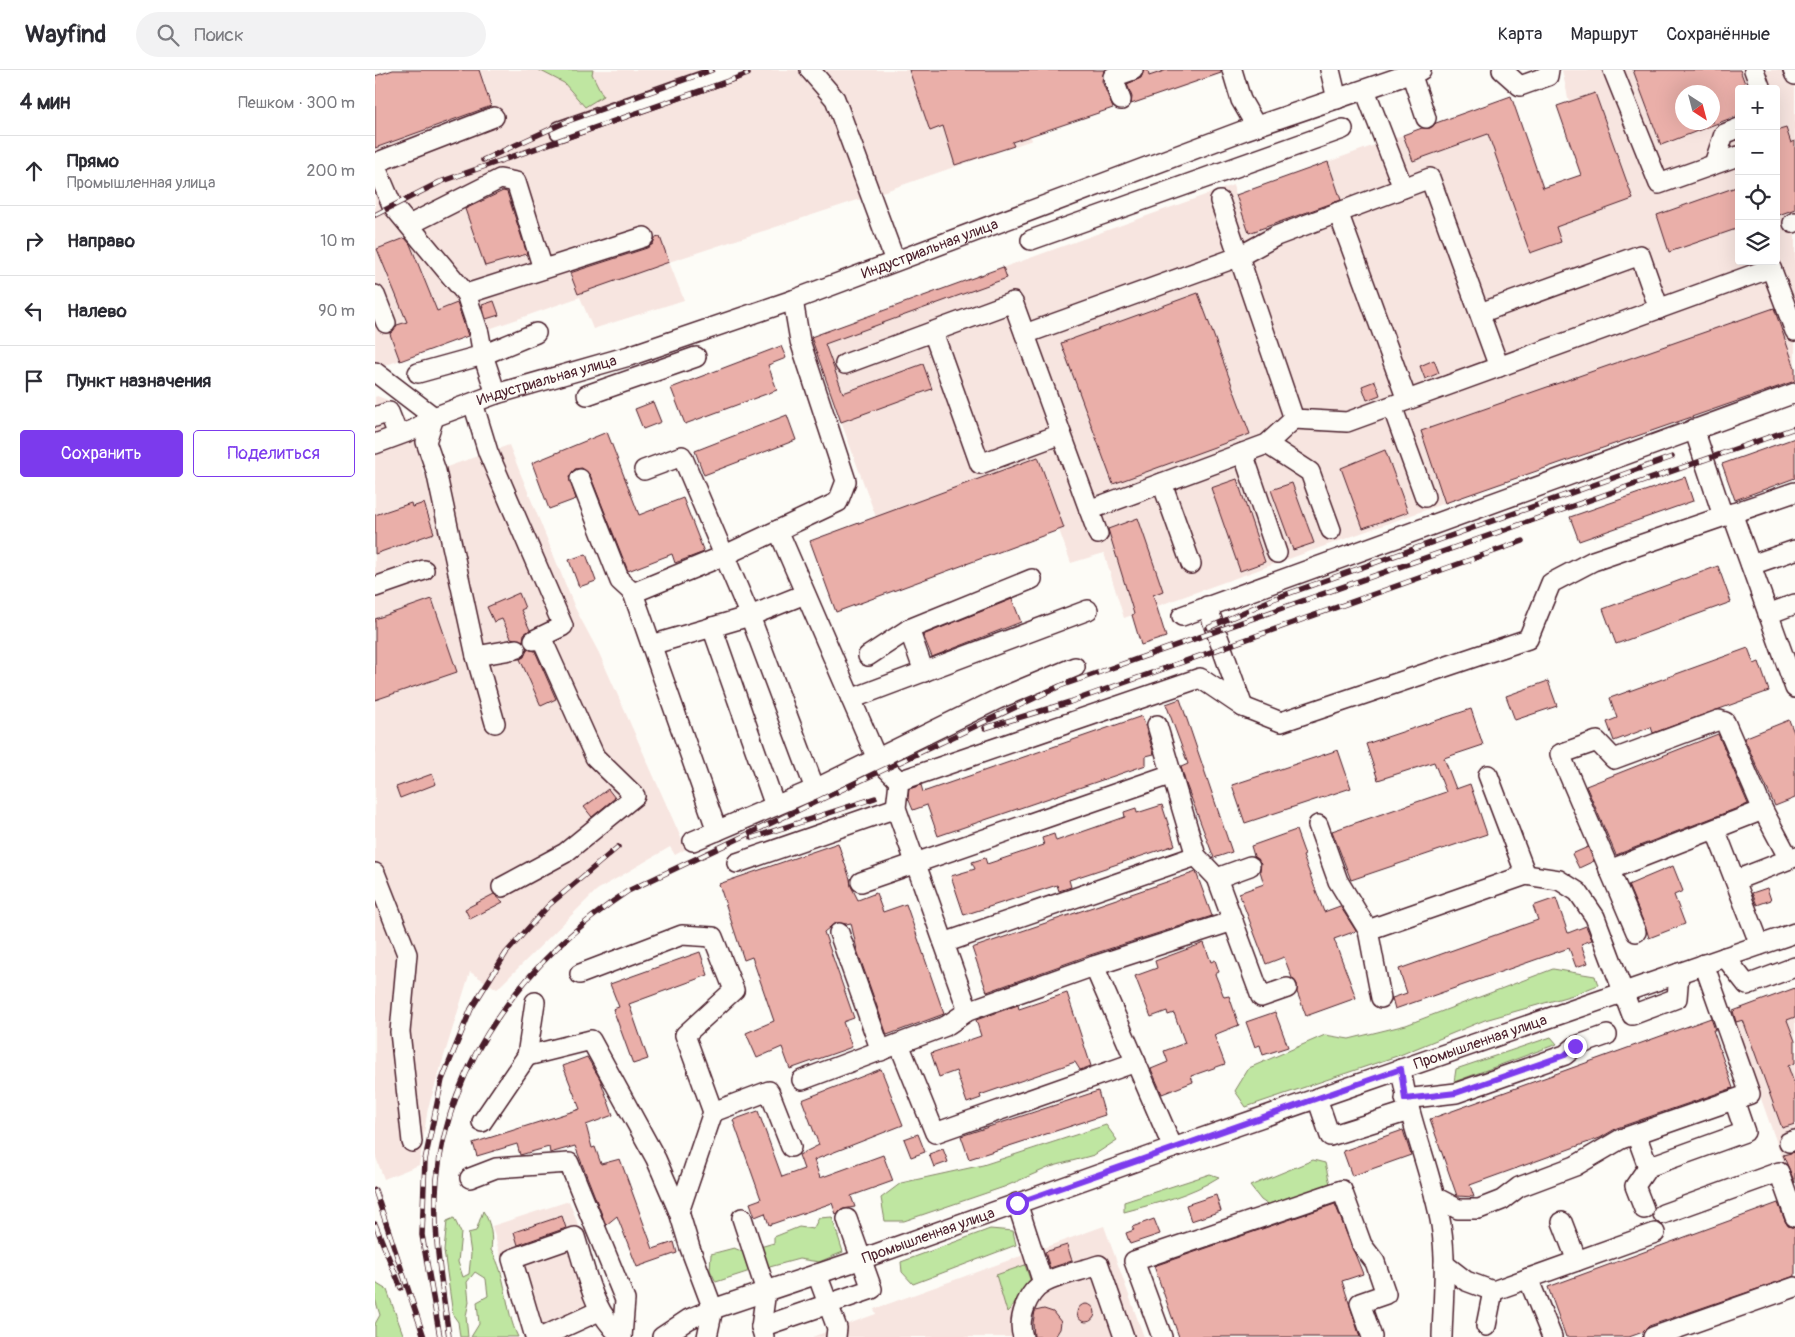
<!DOCTYPE html>
<html lang="ru">
<head>
<meta charset="utf-8">
<style>
  :root { --surface:#fff; --page:#f2f2f3; --text:#2b2b33; --muted:#7c7c81; --line:#e1e1e2; --accent:#7c3aed }
  body { margin:0; font-family:Pangolin,sans-serif; background:var(--page); color:var(--text) }
  .controls { position:absolute; right:15px; top:15px; display:grid; overflow:hidden; border-radius:5px; box-shadow:0 5px 20px #0002 }
  .controls button { width:45px; height:45px; display:grid; place-items:center; padding:0; border:0; border-bottom:1px solid var(--line); background:var(--surface); color:var(--text); font:25px sans-serif }
  .compass { position:absolute; left:1300px; top:15px; width:45px; height:45px; border-radius:50%; background:var(--surface); box-shadow:0 5px 20px #0002; rotate:144deg }
  .stop { position:absolute; width:15px; height:15px; margin:-11px; border:4px solid #7c3aed; border-radius:50%; background:#fff }
  .stop.end { background:#7c3aed; border-color:#fff; box-shadow:0 1px 5px #0008 }
  .list { margin:0; padding:0; list-style:none }
  h2 { display:flex; justify-content:space-between; align-items:center; height:65px; margin:0; padding:0 20px; font-size:21px }
  h2 small { font-size:16px; font-weight:400; color:var(--muted) }
  .list li { display:grid; grid-template-columns:32px 1fr auto; gap:15px; align-items:center; box-sizing:border-box; height:70px; padding:0 20px; border-top:1px solid var(--line) }
  .list b { display:block; font-size:19px; white-space:nowrap }
  .list p { margin:0; font-size:16px; white-space:nowrap; color:var(--muted) }
  .list em { font-size:16px; font-style:normal; color:var(--muted) }
  .actions { display:flex; gap:10px; padding:15px 20px }
  .actions a { flex:1; padding:11px 0; border:1px solid var(--accent); border-radius:5px; text-align:center; font-size:18px; color:var(--accent) }
  .actions .main { background:var(--accent); color:#fff }
  .icon { flex:none; width:28px; height:28px; fill:none; stroke:currentColor; stroke-width:2; stroke-linecap:round; stroke-linejoin:round }
  .map { position:relative; flex:none; width:1420px; height:1267px; overflow:hidden }
  header { display:flex; align-items:center; gap:30px; box-sizing:border-box; height:70px; padding:0 25px; background:var(--surface); border-bottom:1px solid var(--line) }
  header strong { font-size:24px }
  nav { display:flex; gap:28px; margin-inline-start:auto; font-size:18px }
  .search { width:350px; height:45px; background:var(--page); display:flex; align-items:center; gap:12px; box-sizing:border-box; padding:0 18px; border-radius:28px; color:var(--muted); font-size:19px }
  main { display:flex }
  aside { flex:1; background:var(--surface) }
  .map>svg:first-child { display:block }
  .built { fill:#f7e5e0; fill-rule:evenodd }
  .green { fill:#bfe6a1; stroke:#848266 }
  .building { fill:#eaafa9; stroke:#4a1f2b; fill-rule:evenodd }
  .lines { fill:none; stroke-linecap:round; stroke-linejoin:round }
  .minor-casing { stroke:#4a1f2b; stroke-width:22 }
  .minor { stroke:#fdfcf7; stroke-width:19 }
  .rail-casing { stroke:#4a1f2b; stroke-width:5.5 }
  .rail { stroke:#fdfcf7; stroke-width:4; stroke-dasharray:11; stroke-linecap:butt }
  .route { stroke:#7c3aed; stroke-width:6 }
  .labels { text-anchor:middle; dominant-baseline:central; stroke-width:4.5; stroke-linejoin:round; paint-order:stroke }
  .street-label { font-size:15px; fill:#4a1f2b; stroke:#fdfcf7 }
</style>
</head>
<body>
<header>
<strong>Wayfind</strong>
<div class="search"><svg class="icon" aria-label="search" viewBox="0 0 24 24"><circle cx="10" cy="10" r="6"/><path d="M15 15l6 6"/></svg>Поиск</div>
<nav><a>Карта</a><a>Маршрут</a><a>Сохранённые</a></nav>
</header>
<main>
<aside>
<h2>4 мин<small>Пешком · 300 m</small></h2>
<ul class="list">
<li><svg class="icon" aria-label="ahead" viewBox="0 0 24 24"><path d="M12 20V5M6 11l6-6 6 6"/></svg><div><b>Прямо</b><p>Промышленная улица</p></div><em>200 m</em></li>
<li><svg class="icon" aria-label="right" viewBox="0 0 24 24"><path d="M7 20v-9h11M14 6l5 5-5 5"/></svg><div><b>Направо</b></div><em>10 m</em></li>
<li><svg class="icon" aria-label="left" viewBox="0 0 24 24"><path d="M17 20v-9H6M10 6l-5 5 5 5"/></svg><div><b>Налево</b></div><em>90 m</em></li>
<li><svg class="icon" aria-label="arrive" viewBox="0 0 24 24"><path d="M6 21V4h12l-3 4 3 4H6"/></svg><div><b>Пункт назначения</b></div></li>
</ul>
<div class="actions"><a class="main">Сохранить</a><a>Поделиться</a></div>
</aside>
<div class="map">
<svg width="1420" height="1267" viewBox="0 0 1420 1267">
  <rect width="100%" height="100%" fill="#fdfcf7"/>
  <filter id="ink" filterUnits="userSpaceOnUse"><feTurbulence type="fractalNoise" baseFrequency=".02" numOctaves="2"/><feDisplacementMap in="SourceGraphic" scale="10" xChannelSelector="R" yChannelSelector="G"/><feConvolveMatrix kernelMatrix="1 2 1 2 8 2 1 2 1" color-interpolation-filters="sRGB"/></filter>
  <g filter="url(#ink)">
    <path class="built" d="M18,0h841l-105,35 -15,2 -9,-27 -84,28 11,32 -144,50 -219,72 15,38 -91,29 -13,-32 -205,72v-293z
      M1187,0h233v311l-350,122 -321,115 -20,-65 -33,10 -12,-33 -223,82 -26,-71 66,-24 -66,-180 423,-152 3,10 275,-99 33,92 37,-14 -24,-68 12,-4zM1364,19h37v172h-37zM1308,22h30v30h-30z
      M2,326l16,6 20,28 11,45 85,-30 66,163 24,45 87,196 -11,6 -5,-8 -73,43 -100,99 -27,-17 -42,136 -9,57 -35,14 -9,-24v-758z
      M1420,918v206l-65,-182z
      M194,1131l43,113 -51,23h-38l-31,-111z
      M729,1156l40,111h-332l64,-23 -2,-5z"/>
    <path class="green" d="M164,0h54l-1,4 11,22 -18,11 -21,-24z
      M1178,899l42,7 3,9 -25,10 -88,25 -85,35 -154,52 -11,-16 14,-23 76,-33 24,4 57,-14z
      M1176,967l6,7 -103,38 2,-13z
      M731,1055l11,15 -23,15 -44,12 -46,20 -100,34h-19l-4,-23 20,-15 82,-18z
      M938,1090l12,3 5,21 -19,10 -40,13 -10,-7 -11,-14z
      M835,1104l9,3c-28,18 -62,26 -95,35v-10z
      M108,1141c8,11 10,27 8,39 17,27 13,59 27,87h-47l8,-13 -2,-22 11,-6 -2,-17 -11,-7 -8,10 2,20 -3,14 2,21h-8l-2,-15 -5,-7 -9,-64 3,-30 7,-3 7,15 -3,29 5,15 6,-3 2,-20 -3,-21 8,-2z
      M457,1147l11,35 -24,10 -20,-3 -33,9 -6,-21 14,-4v-6l25,-10 14,2 6,-11z
      M615,1159l23,2 3,14 -103,39 -11,-12 -1,-10z
      M359,1178l12,5 4,18 -34,11 -6,-12 1,-16z
      M650,1195l7,20 -25,27 -11,-37z
      M0,1211l2,3 10,6 17,47h-29v-13l5,-9 -5,-16z"/>
    <path class="building" d="M18,0h86l12,36 -116,42v-72z
      M534,0h195l-2,11 11,27 -101,34 2,4 -59,19 -12,-39 -13,5z
      M769,0h4l1,6 18,-6h54v3l-90,31 1,-7 -5,-13 14,-6z
      M1258,0h107l7,19h-8v26l-78,30zM1308,22h30v30h-30z
      M1220,23l38,106 -77,28 5,15 -31,11 -42,-119 -75,27 -10,-26 19,-7h8l6,-5 75,-27 32,92 38,-13 -24,-69z
      M1411,58l5,15 4,-2v68l-19,7v-85z
      M953,92l13,38 -92,33 -13,-38z
      M1364,116v42l-70,24 -12,-37z
      M128,121l4,1 20,62 -42,12 -20,-57z
      M285,167l9,25 -91,32 -8,-21 77,-25 6,-4 2,-6z
      M30,168l5,6 27,67 20,-8 11,33 -68,25 -10,-27 7,-9 10,-3 -30,-73z
      M628,197l4,11 -182,66 18,49 80,-29 9,25 -91,33 -30,-85z
      M823,223l52,141 -137,50 -52,-141z
      M119,231l5,14 -13,4 -4,-14z
      M1399,238l21,60v13l-350,122 -24,-72z
      M406,276l5,12 -18,7 9,25 -92,34 -14,-36z
      M1059,290l5,13 -14,6 -5,-13z
      M1000,311l5,14 -13,5 -5,-14z
      M278,332l8,20 -18,7 -8,-20z
      M412,345l9,25 -92,35 -9,-24z
      M232,362l32,83 44,-17 21,54 -29,11 -3,-9 -44,17 -38,-96 -8,-7 -7,1 -6,8 7,22 -27,10 -17,-46z
      M1420,368v40l-60,22 -13,-36z
      M1010,380l23,62 -45,16 -22,-60z
      M663,387l26,71 -228,84 -26,-71z
      M1310,407l8,24 -114,40 -9,-24z
      M862,409l28,83 -25,9 -29,-83z
      M917,413l22,60 -21,7 -22,-60z
      M36,433l1,4 12,-4 10,30 -59,21v-39z
      M763,448l25,73 -10,4 13,42 -25,8 -9,-30 2,-1 -26,-85z
      M211,484l10,27 -17,6 -10,-27z
      M1343,496l13,36 -115,42 -13,-35z
      M144,523l6,15 -4,2 9,20 -6,4 -1,7 -12,-3 -9,-19 -8,3 -7,-15z
      M57,529l25,73 -82,28v-81z
      M637,529l9,23 -89,35 -9,-22z
      M1373,578l6,16 5,-2 10,29 -116,42 -2,-6 -37,14 -7,-19 10,-4 -7,-20z
      M152,579l8,2 21,48 -15,7 -21,-47 4,-2z
      M1173,611l9,25 -42,14 -9,-24z
      M805,629l52,153 -18,6 -28,-74 -5,-17 7,-3 -22,-60z
      M1096,639l12,36 -39,13 12,31 14,-5 17,50 -136,46 -19,-49 114,-39 -12,-30 -56,18 -12,-36z
      M767,646l12,38 -8,2v9l-208,71 -11,-31 -14,5 -5,-12 1,-9 12,-4 2,7z
      M1414,650l6,15v63l-20,8 -31,-68z
      M1343,664l30,70 -132,51 -30,-69z
      M963,680l13,38 -106,35 -13,-38z
      M57,704l4,10 -36,14 -4,-11z
      M233,719l7,9 -23,19 -8,-10z
      M787,735l13,40 -106,35 2,7 -12,4 -2,-6 -93,30 -13,-39 24,-7 -3,-7 13,-4 2,6 57,-19 -2,-7 12,-4 2,7 69,-24 -1,-5 12,-4 1,5z
      M921,760l9,25 -2,1 21,56 16,-6 16,25 -22,8 22,59 -50,18 -9,-24v-8l-5,-6 -8,-21 -18,7 -27,-71 25,-9 -4,-13 1,-8 -7,-7 -3,-10z
      M463,773l12,36 1,7 7,14 18,-7 7,19 23,-8 38,110 -57,21 -30,-85 -6,-27 -5,1 -11,-1 -11,9 30,86 -11,4 9,25 -62,22 -8,-22 -25,11 -11,-25 28,-12 -22,-64 -8,3 -25,-76z
      M1213,777l6,14 -15,7 -7,-14z
      M1298,796l10,25 -9,4 11,29 -36,14 -3,-10 -18,-43z
      M821,802l16,44 -122,39 -103,37 -15,-44z
      M1392,818l4,12 -14,5 -5,-12z
      M119,824l9,8 -33,17 -5,-10z
      M1181,828l12,35 18,-7 6,14 -11,4 7,19 -12,4 -7,-19 -174,61 -3,-11 15,-5 -8,-24 139,-49 -5,-14z
      M829,873l7,19 4,-2 4,12 -4,2 9,23 5,-1 10,29 -25,10 11,29 -34,12 2,6 -31,12 -11,-25 17,-7 -4,-11 21,-8 -11,-30 -6,2 -1,-4 -16,6 -16,-41 22,-8 -2,-7z
      M325,882l8,23 -79,29 19,55 -15,5 -20,-55 6,-2 -9,-23z
      M1420,918v29l-8,3 8,21v22l-7,3 7,20v38l-13,4 -39,-108 -7,2 -3,-11z
      M692,923l24,73 -11,4 -5,-8 -95,33 1,3 -14,5 -11,-32 -17,6 -8,-24 50,-17 -5,-16 42,-15 1,4z
      M900,942l13,35 -25,8 -3,-10 -5,2 -9,-25z
      M1336,948l4,12h-2l20,58 -116,40 -17,10 -130,47 4,12 -17,-1 -27,-77z
      M212,987l13,22 13,36 -27,10 6,23 3,-1 6,17 19,-5 33,90 21,-7 3,11 -40,14 -20,-51 -11,9 -31,-79 -25,7 -1,-6 -29,8 -3,-11 -40,12 -4,-13 107,-34 -17,-43z
      M506,999l22,56 -89,35 6,18 63,-23 10,26 -42,15 4,11 -12,2 -7,5 -4,-11 -63,22 -4,-12 -10,4 -5,-14 11,-4 -28,-79 25,-9 24,66 22,-8 -5,-14 20,-10 -17,-45z
      M723,1021l7,24 -136,44 -8,-23z
      M1028,1060l8,25 -59,21 -9,-25z
      M543,1064l7,18 -14,5 -7,-18z
      M568,1079l5,13 -14,5 -5,-13z
      M1420,1082v31l-12,-28z
      M841,1125l5,16 -30,10 -5,-16z
      M1403,1133l7,18 3,5 7,2v48l-146,50 -6,6 -14,5h-63l-18,-50z
      M960,1134l28,70 -21,7 18,56h-181l-25,-71z
      M187,1146l4,12 -48,17 -4,-13z
      M779,1149l6,15 -30,10 -4,-11 8,-3 -2,-3z
      M692,1175l5,16 -22,7 -5,-16z
      M702 1243a9 9 0 1 1 18 0a9 9 0 1 1-18 0Z
      M669,1239l9,3 8,10 -1,7 -5,8h-21l-1,-14 2,-12z"/>
    <g class="lines">
      <g class="minor-casing">
        <g id="minor">
          <path d="M435,0l25,29 60,162"/>
          <path d="M857,0l9,30 15,26"/>
          <path d="M955,0l7,29"/>
          <path d="M1127,0l18,16 28,-10 1,-6"/>
          <path d="M1238,0l46,114 79,-28"/>
          <path d="M1379,0l7,19"/>
          <path d="M1418,0l2,5"/>
          <path d="M1036,3l15,45"/>
          <path d="M990,20l38,98"/>
          <path d="M746,30l-8,-23 20,-7"/>
          <path d="M185,61l174,-61"/>
          <path d="M0,93l119,-46"/>
          <path d="M1339,94l10,-30 15,-6"/>
          <path d="M0,95l17,40 74,89 13,39 4,22 13,39"/>
          <path d="M845,131l74,218 53,3 424,-154 24,63"/>
          <path d="M963,142l69,188"/>
          <path d="M1418,153l2,-1"/>
          <path d="M34,155l91,-46 16,3 27,87"/>
          <path d="M656,170l312,-111"/>
          <path d="M91,224l178,-57"/>
          <path d="M0,225l11,28"/>
          <path d="M1105,243l160,-58 19,54"/>
          <path d="M558,262l47,132 81,-30"/>
          <path d="M650,264l213,-77 38,-21 154,-58 69,189"/>
          <path d="M470,294l168,-62 85,232"/>
          <path d="M0,302l59,45"/>
          <path d="M43,303l65,-18 53,-22"/>
          <path d="M212,325l109,-38"/>
          <path d="M98,333l15,49 75,174 -29,14"/>
          <path d="M1017,336l33,91"/>
          <path d="M0,347l14,-5 9,23"/>
          <path d="M59,347l-8,25 10,29 40,185 19,67"/>
          <path d="M1319,359l29,87"/>
          <path id="s1" d="M0,374l38,-14 21,-13 62,-23 133,-38 164,-56 452,-170 176,-60"/>
          <path d="M892,374l43,28 21,58"/>
          <path d="M868,383l34,100"/>
          <path d="M269,400l38,-14 68,160 65,173"/>
          <path d="M205,409l40,102 13,12 84,238"/>
          <path d="M787,413l29,81"/>
          <path d="M714,440l178,-66 27,-25"/>
          <path d="M1357,443l63,175"/>
          <path d="M403,460l99,229 22,22"/>
          <path d="M1376,495l44,-15"/>
          <path d="M0,517l49,-17"/>
          <path d="M258,523l90,-37 115,-54 8,-21 -46,-140 -7,-41"/>
          <path d="M832,536l36,101"/>
          <path d="M1393,544l27,-10"/>
          <path d="M807,546l613,-223"/>
          <path d="M337,557l63,179"/>
          <path d="M534,559l15,43"/>
          <path d="M276,575l99,-29 55,-22"/>
          <path d="M101,586l40,-7"/>
          <path d="M493,586l41,-27 123,-50"/>
          <path d="M476,629l237,-89"/>
          <path d="M782,655l39,131 21,22 44,119 26,-9"/>
          <path d="M1113,705l38,100"/>
          <path d="M943,755l20,56 30,49 158,-55 33,5 19,12 17,25 37,98 45,-17 2,-25"/>
          <path d="M1340,759l45,116"/>
          <path d="M318,771l122,-52 183,-90 77,-32"/>
          <path d="M362,793l159,-55"/>
          <path d="M1234,800l154,-60"/>
          <path d="M0,803l32,81 -7,78 12,110"/>
          <path d="M842,808l33,-12"/>
          <path d="M1361,810l59,-23"/>
          <path d="M486,812l311,-108"/>
          <path d="M127,817l63,-34 70,-57 -40,-39 -54,-120"/>
          <path d="M993,860l13,68"/>
          <path d="M1261,862l-76,-178 37,-13 17,18 105,-39 6,2 38,88 26,49"/>
          <path d="M464,863l42,118"/>
          <path d="M569,873l252,-87"/>
          <path d="M1350,887l22,28 48,-18"/>
          <path d="M719,896l79,182"/>
          <path d="M205,904l102,-39 31,2 21,53 -49,45 28,77 -34,100"/>
          <path d="M593,941l-72,-203 3,-27 301,-103 43,29 38,15 247,-83 23,-56 42,-22 202,-69"/>
          <path d="M524,974l36,89 201,-71"/>
          <path d="M152,986l64,-16 65,119 23,53 11,36 23,61 -6,28"/>
          <path d="M1026,999c8,54 31,103 40,156 6,37 2,75 1,112"/>
          <path d="M427,1010l144,-54 22,-15 126,-45 139,-45"/>
          <path d="M942,1028l13,38 79,-25"/>
          <path d="M1030,1029l51,-6 109,-38 11,-9 31,-11"/>
          <path d="M338,1042l56,-21 22,56"/>
          <path d="M107,1052l45,-66 8,-54"/>
          <path d="M1261,1064l12,33 97,-35 -11,-32"/>
          <path d="M1414,1072l6,-2"/>
          <path d="M95,1108l26,-10 73,-5 56,137 -3,37"/>
          <path d="M1060,1127l23,12h21l23,-9 17,-13 56,-21 46,-27 129,-45 -46,-130"/>
          <path d="M642,1133l26,80"/>
          <path d="M1269,1139l-9,-23 13,-19"/>
          <path d="M1288,1144l116,-42 16,45"/>
          <path d="M367,1148l24,73 -5,36 3,10"/>
          <path d="M1187,1152l15,39"/>
          <path d="M1069,1194l22,17 27,10 162,-58"/>
          <path d="M442,1204l20,54 -1,9"/>
          <path d="M1153,1208l24,59"/>
          <path d="M1111,1256l7,-35"/>
          <path d="M386,1257l111,-38 -25,-70"/>
          <path d="M160,1267l-23,-78 63,-22c12,37 17,74 47,100"/>
          <path d="M167,1267l57,-26"/>
          <path id="s2" d="M287,1267l27,-18 24,-10 149,-50 311,-111 622,-215"/>
          <path d="M648,1267c-6,-17 4,-45 21,-54 16,-9 38,-12 55,-18l25,72"/>
          <path d="M787,1267l-28,-76 208,-71 20,55 13,17 11,32 -26,9 12,34"/>
          <path d="M1278,1267l142,-50"/>
        </g>
      </g>
      <use href="#minor" class="minor"/>
      <g class="rail-casing">
        <path id="rail" d="M108,90l85,-39 144,-51
          M0,145l65,-33 308,-108
          M833,558l65,-29 399,-142
          M610,658l85,-26 453,-161
          M377,768l123,-40
          M0,1120l49,147
          M0,1154l26,64
          M65,1267l-18,-102 3,-75 17,-80 29,-71 35,-56 43,-48 69,-58
          M74,1267c-7,-53 -17,-105 -12,-158 12,-121 93,-223 191,-288l432,-205 735,-258"/>
      </g>
      <use href="#rail" class="rail"/>
    </g>
  </g>
  <g class="lines" filter="url(#ink)">
    <path class="route" d="M642,1133l384,-134 4,30 51,-6 109,-38 10,-9"/>
  </g>
  <g class="labels">
    <g class="street-label">
      <text stroke="none"><textPath href="#s1" startOffset="589">Индустриальная улица</textPath></text>
      <text stroke="none"><textPath href="#s1" startOffset="184">Индустриальная улица</textPath></text>
      <text stroke="none"><textPath href="#s2" startOffset="871">Промышленная улица</textPath></text>
      <text stroke="none"><textPath href="#s2" startOffset="286">Промышленная улица</textPath></text>
    </g>
  </g>
</svg>
<div class="controls">
<button>+</button>
<button>−</button>
<button><svg class="icon" aria-label="locate" viewBox="0 0 24 24"><circle cx="12" cy="12" r="6"/><path d="M12 2v4M12 18v4M2 12h4M18 12h4"/></svg></button>
<button><svg class="icon" aria-label="layers" viewBox="0 0 24 24"><path d="M12 4l9 5-9 5-9-5zM3 14l9 5 9-5"/></svg></button>
</div>
<svg class="compass" viewBox="-18 -18 36 36"><path d="M0-13l5 13h-10z" fill="#e53935"/><path d="M0 13l5-13h-10z" fill="#7c7c81"/></svg>
<div class="stop" style="left:642px;top:1133px"></div>
<div class="stop end" style="left:1200px;top:976px"></div>
</div>
</main>
</body>
</html>
